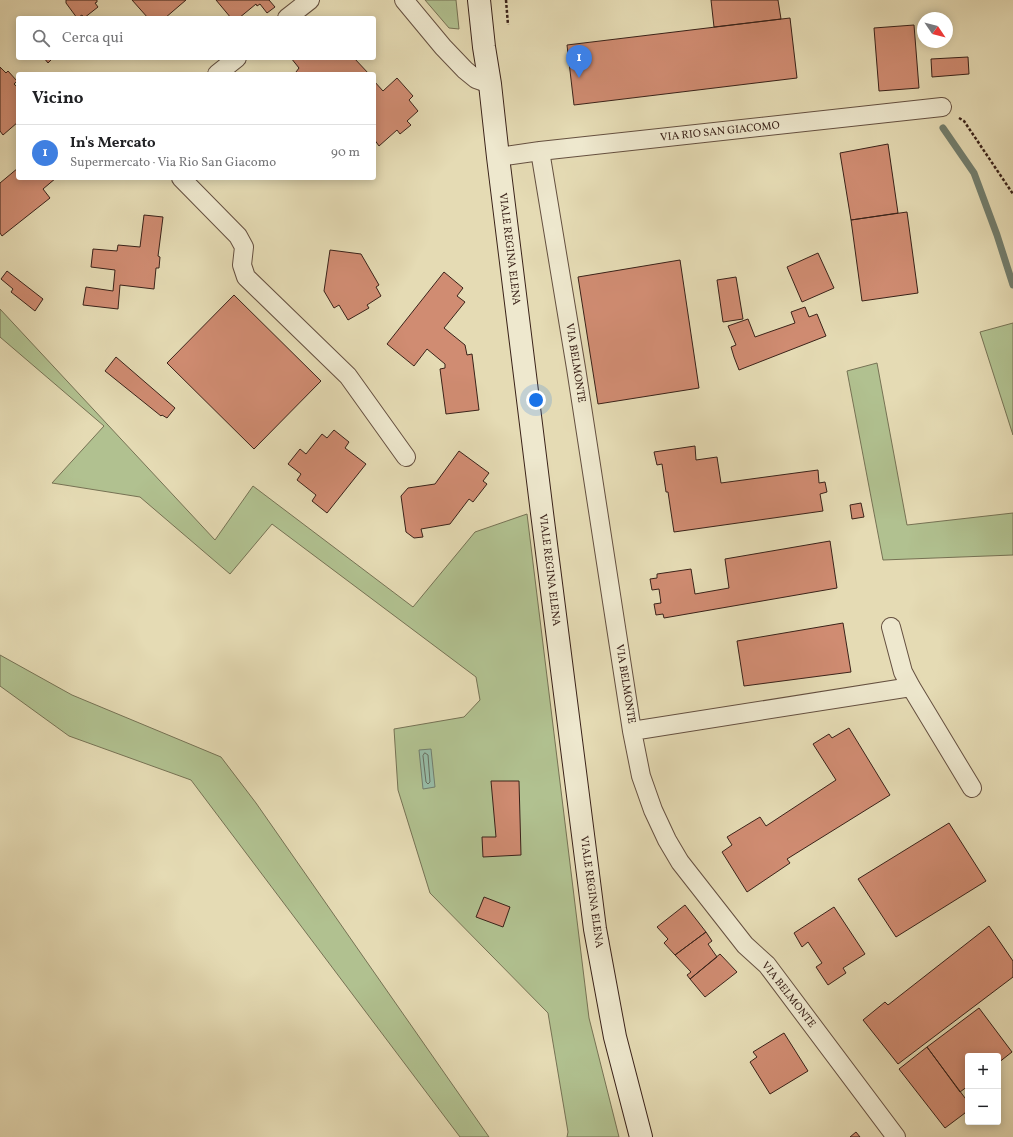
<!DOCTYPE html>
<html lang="it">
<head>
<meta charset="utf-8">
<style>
  :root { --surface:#fff; --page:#f2f2f2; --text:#202124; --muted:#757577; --line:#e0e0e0; --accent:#0b8043 }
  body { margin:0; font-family:Vollkorn,serif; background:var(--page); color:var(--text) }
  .controls { position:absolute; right:12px; bottom:12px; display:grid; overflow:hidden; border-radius:4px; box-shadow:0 2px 10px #0003 }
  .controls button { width:36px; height:36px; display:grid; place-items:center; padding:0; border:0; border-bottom:1px solid var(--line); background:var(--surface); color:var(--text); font:20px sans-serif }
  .compass { position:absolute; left:917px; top:12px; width:36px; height:36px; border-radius:50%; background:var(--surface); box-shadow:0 2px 10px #0003; rotate:125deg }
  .you { position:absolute; left:536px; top:400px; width:14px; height:14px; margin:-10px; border:3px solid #fff; border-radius:50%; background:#1a73e8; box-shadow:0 0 0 6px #1a73e833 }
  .badge { display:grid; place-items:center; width:26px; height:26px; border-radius:50%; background:var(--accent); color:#fff; font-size:13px; font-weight:700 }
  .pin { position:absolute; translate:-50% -33px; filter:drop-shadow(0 1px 2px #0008) }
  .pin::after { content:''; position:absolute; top:21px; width:14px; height:12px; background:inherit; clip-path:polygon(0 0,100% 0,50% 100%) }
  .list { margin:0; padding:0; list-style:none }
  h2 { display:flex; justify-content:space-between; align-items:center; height:52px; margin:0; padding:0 16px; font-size:17px }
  h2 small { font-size:13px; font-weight:400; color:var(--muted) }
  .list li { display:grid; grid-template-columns:26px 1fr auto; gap:12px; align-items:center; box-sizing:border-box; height:56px; padding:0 16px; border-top:1px solid var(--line) }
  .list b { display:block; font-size:15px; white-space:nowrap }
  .list p { margin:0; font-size:13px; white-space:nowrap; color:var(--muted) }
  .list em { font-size:13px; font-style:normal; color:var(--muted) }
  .icon { flex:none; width:22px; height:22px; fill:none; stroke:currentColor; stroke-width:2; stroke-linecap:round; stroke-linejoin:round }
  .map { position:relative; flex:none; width:1013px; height:1137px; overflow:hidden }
  .search { position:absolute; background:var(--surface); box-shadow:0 2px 10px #0003; left:16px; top:16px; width:360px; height:44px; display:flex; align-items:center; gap:10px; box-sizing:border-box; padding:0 14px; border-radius:4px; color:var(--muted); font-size:15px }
  .panel { position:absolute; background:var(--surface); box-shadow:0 2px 10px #0003; left:16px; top:72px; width:360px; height:108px; border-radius:4px }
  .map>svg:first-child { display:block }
  .green { fill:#b1c190; stroke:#767254 }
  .water { fill:#97bca7; stroke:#727e6e }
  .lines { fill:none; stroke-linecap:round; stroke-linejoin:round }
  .shore { stroke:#686f60; stroke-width:1 }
  .stream { stroke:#727e6e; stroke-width:7 }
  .building { fill:#d08c72; stroke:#3a2219 }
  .minor-casing { stroke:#655040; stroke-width:20 }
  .secondary-casing { stroke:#3a2219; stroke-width:24 }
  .path { stroke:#3a2219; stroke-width:2.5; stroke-dasharray:3 2; stroke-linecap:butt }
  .minor { stroke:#eee8ce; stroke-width:18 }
  .secondary { stroke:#eee8ce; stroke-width:22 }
  .labels { text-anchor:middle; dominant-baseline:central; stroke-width:3; stroke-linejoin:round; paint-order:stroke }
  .street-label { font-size:11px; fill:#3a2219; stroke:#eee8ce }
</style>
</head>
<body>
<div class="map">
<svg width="1013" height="1137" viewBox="0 0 1013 1137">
  <rect width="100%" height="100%" fill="#e5dbb4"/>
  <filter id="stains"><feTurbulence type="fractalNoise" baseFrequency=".005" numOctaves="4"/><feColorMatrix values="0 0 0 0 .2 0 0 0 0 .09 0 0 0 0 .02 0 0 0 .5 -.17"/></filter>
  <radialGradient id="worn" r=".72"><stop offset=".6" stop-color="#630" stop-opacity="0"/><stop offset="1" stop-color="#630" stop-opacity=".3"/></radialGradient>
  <path class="green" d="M425,0h31l3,29 -10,-1z
    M0,309l215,231 38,-54 160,121 62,-75 52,-18 62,504 30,119h-52l1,-5 -20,-119 -118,-120 -32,-103 -4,-61 70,-12 16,-17 -4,-23 -204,-153 -42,50 -90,-77 -88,-14 52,-57 -104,-89z
    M1013,323v112l-33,-103z
    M877,363l30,162 106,-12v42l-130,5 -36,-189z
    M0,655l72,40 149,62 35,46 233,334h-29l-269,-357 -122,-44 -69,-50z"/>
  <path class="water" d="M431,749l4,38 -12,2 -4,-39z"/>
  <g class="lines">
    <path class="shore" d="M425,753l3,2 2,27 -2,2 -2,-2 -3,-26z"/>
    <path class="stream" d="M943,128l31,45 23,62 16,50"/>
  </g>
  <path class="building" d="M66,0h31v2l-2,1 3,4 -14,11 -2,-3 -5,3 -11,-15z
    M132,0h54l-21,18h-17z
    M216,0h53l6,7 -8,6 -7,-9 -3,2 -1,-2 -17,14h-8z
    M711,0h67l3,19 -67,8z
    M790,18l7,60 -223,27 -7,-60z
    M914,25l5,63 -40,3 -5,-63z
    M968,57l1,17 -37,3 -1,-18z
    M44,58h9l-5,5z
    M291,58h63l15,16h-71l-2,-2 3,-4z
    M0,67l6,6 2,-2 9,10 -3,3 4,4v34l-15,13 -3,-4z
    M397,78l16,18 -4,4 9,11 -11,10 4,4 -11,9 -3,-4 -18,16 -5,-7v-58l9,10z
    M888,144l10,69 -47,7 -11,-67z
    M18,168v10h38l-13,11 7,9 -48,38 -2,-3v-50z
    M907,212l11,81 -56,8 -11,-81z
    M144,215l19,2 -5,39 2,1 -1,11h-3l-2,21 -34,-4 -2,24 -35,-4 3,-18 27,4 2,-21 -24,-3 2,-18 24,2 1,-6 22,2z
    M330,250l31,4 18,31 -3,2 5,9 -14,9 2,3 -21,12 -9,-15 -5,3 -10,-17z
    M818,253l16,35 -32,14 -15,-35z
    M680,260l19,128 -101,16 -20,-127z
    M7,271l36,28 -8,12 -24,-19 2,-3 -12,-10z
    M444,272l19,16 -6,8 8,6 -21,26 21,17 2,10 5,-1 7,56 -33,4 -6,-45 5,-1v-4l-18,-15 -13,17 -27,-22z
    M736,277l7,42 -20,3 -6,-42z
    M234,295l87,86 -67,68 -87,-86z
    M805,307l4,10 8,-3 9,22 -87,34 -5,-13 -3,-10 5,-2 -8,-19 20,-7 7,18 40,-14 -4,-11z
    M116,357l59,51 -8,10 -5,-3 -1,1 -56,-45z
    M334,430l15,12 -4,6 21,16 -39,49 -15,-12 4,-6 -19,-15 4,-6 -13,-10 12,-15 6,5 16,-20 5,4z
    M695,446l1,14 21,-3 4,26 97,-13 1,13 6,-1 2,10 -7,2 3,17 -149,21 -6,-40h-2l-4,-28 -5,1 -3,-13z
    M459,451l30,22 -6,8 4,3 -14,18 -4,-3 -19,25 -29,5 2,8 -9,1 -8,-6 -5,-36 7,-8 27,-4z
    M861,503l3,14 -12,2 -2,-14z
    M830,541l7,47 -173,30 -1,-4 -7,1 -2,-11 7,-1 -2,-14 -7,1 -2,-11 7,-1v-4l34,-5 4,25 34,-6 -4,-29z
    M843,623l8,49 -107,14 -7,-45z
    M849,728l41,67 -103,64 3,4 -43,29 -25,-40 10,-7 -5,-8 33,-20 6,9 70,-46 -23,-36 16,-10 3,4z
    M491,781h28l2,74 -38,2 -1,-20h14z
    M949,823l37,58 -90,56 -38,-58z
    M484,897l26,10 -7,20 -27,-10z
    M685,905l21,27 -31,23 -11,-12 4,-4 -11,-12z
    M834,907l31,47 -22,14 3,5 -18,12 -12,-18 6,-4 -14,-21 -6,5 -8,-14z
    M989,926l24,35v16l-115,87 -35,-44 22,-18 3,3z
    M706,932l6,9 -4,3 9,13 -27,22 -3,-4 4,-3 -16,-17z
    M720,954l17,18 -32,25 -15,-18z
    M979,1008l33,44 -14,11v-7h-30v30l-8,6 -33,-45z
    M784,1033l24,38 -38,23 -20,-32 7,-5 -4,-5z
    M927,1047l41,55v6l-3,5 -20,15 -46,-59z
    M856,1132l4,5h-10z"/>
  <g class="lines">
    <g class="minor-casing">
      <path id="minor" d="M404,0l39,47 22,23 11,9 14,5
        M287,18l23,-18
        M217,74l20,-16
        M540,151l36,217 56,363 9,45 12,34 14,30 13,22 65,83 22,20 129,172
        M498,157l42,-6 402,-44
        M181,178l57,58 6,11 -2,18 4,12 102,99 58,81
        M891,627l12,45 8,15 61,101
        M632,731l279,-44"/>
    </g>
    <g class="secondary-casing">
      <path id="secondary" d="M479,0l5,47 6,37 8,73 44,356 53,416 20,108 26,100"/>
    </g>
    <path class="path" d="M506,0l2,25
      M959,118l5,3 49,73"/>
    <use href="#minor" class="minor"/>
    <use href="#secondary" class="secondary"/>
  </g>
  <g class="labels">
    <g class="street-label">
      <text transform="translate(720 132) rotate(-6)">VIA RIO SAN GIACOMO</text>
      <text transform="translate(509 249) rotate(83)">VIALE REGINA ELENA</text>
      <text transform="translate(575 363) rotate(81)">VIA BELMONTE</text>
      <text transform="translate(549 570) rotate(83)">VIALE REGINA ELENA</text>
      <text transform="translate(625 684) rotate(81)">VIA BELMONTE</text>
      <text transform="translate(591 892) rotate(82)">VIALE REGINA ELENA</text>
      <text transform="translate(788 995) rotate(52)">VIA BELMONTE</text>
    </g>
  </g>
  <rect width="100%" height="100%" filter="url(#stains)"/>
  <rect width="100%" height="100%" fill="url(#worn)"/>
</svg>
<div class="controls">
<button>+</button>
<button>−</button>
</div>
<svg class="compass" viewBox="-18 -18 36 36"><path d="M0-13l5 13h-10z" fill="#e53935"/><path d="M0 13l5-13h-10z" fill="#757577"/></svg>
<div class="you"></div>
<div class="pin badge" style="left:579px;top:78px;background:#3f7fe0">1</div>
<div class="search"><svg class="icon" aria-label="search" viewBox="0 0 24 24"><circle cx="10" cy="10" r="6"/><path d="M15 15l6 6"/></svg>Cerca qui</div>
<section class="panel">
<h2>Vicino<small></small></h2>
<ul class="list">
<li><span class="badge" style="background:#3f7fe0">1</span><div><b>In's Mercato</b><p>Supermercato · Via Rio San Giacomo</p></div><em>90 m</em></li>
</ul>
</section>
</div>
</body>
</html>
